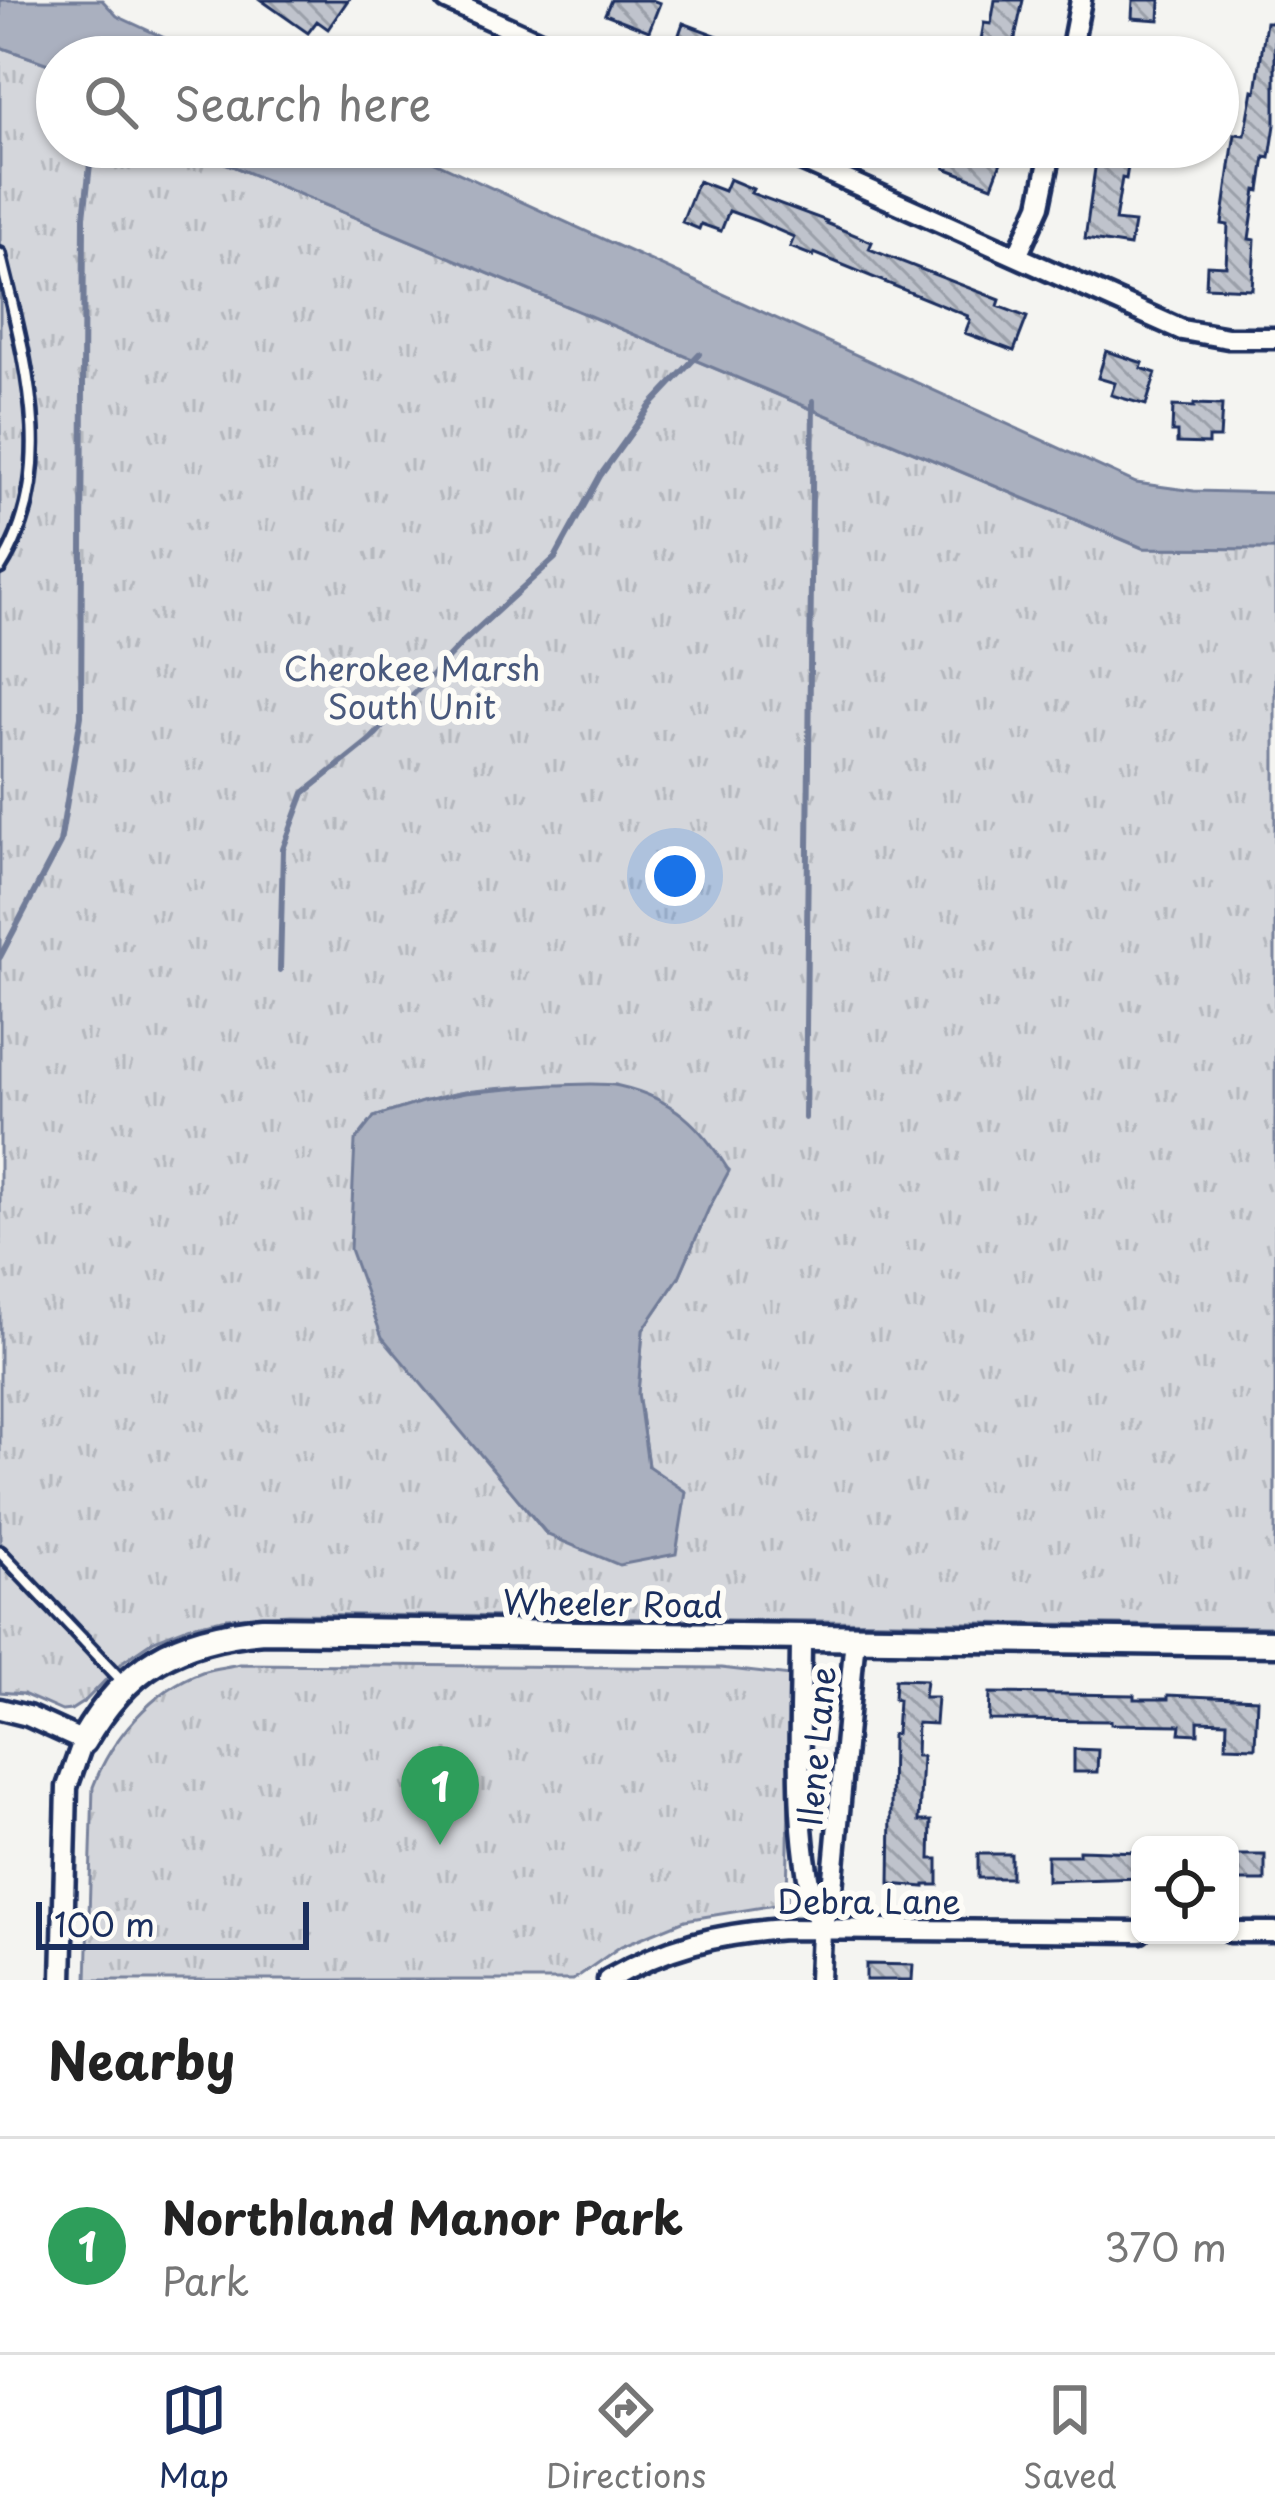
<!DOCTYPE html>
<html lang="en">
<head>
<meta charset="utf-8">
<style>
  :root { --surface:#fff; --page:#f6f6f6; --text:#222; --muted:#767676; --line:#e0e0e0; --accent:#1b2f5e }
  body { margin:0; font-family:"Playpen Sans",sans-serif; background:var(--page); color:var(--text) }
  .controls { position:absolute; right:36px; bottom:36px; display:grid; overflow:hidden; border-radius:18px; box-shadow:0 3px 9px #0004 }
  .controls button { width:108px; height:108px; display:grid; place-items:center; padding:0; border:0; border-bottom:3px solid var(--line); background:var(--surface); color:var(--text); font:60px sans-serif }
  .scale { position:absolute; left:36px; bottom:30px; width:273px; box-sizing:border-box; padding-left:12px; border:6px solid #1b2f5e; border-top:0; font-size:33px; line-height:42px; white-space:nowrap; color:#1b2f5e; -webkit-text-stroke:9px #fdfcf7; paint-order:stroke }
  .you { position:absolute; left:675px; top:876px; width:42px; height:42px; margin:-30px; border:9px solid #fff; border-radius:50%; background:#1a73e8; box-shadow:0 0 0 18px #1a73e833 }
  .badge { display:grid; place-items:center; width:78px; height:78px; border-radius:50%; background:var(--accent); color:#fff; font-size:39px; font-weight:700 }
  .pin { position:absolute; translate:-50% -99px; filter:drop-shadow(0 3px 6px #0008) }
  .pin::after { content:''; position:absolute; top:63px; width:42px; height:36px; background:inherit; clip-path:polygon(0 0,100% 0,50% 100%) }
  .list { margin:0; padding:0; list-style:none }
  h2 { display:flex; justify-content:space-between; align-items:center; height:156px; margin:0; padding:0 48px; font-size:51px }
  h2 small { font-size:39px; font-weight:400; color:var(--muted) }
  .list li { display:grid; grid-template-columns:78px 1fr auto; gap:36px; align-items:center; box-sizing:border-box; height:216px; padding:0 48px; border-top:3px solid var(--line) }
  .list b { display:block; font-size:45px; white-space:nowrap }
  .list p { margin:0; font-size:39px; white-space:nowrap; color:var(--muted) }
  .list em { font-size:39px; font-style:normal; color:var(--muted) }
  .icon { flex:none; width:66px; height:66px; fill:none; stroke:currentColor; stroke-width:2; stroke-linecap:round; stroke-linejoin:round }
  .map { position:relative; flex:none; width:1275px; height:1980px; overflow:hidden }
  .search { position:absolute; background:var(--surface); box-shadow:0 3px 9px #0004; left:36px; right:36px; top:36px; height:132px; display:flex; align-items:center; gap:30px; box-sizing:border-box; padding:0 42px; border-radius:66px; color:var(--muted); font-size:45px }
  .sheet { height:372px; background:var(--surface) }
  nav { display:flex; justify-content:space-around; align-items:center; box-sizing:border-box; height:168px; border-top:3px solid var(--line); background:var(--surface); font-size:33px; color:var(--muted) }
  nav a { display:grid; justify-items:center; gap:6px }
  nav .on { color:var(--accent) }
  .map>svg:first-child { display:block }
  .park { fill:url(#park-tufts); stroke:#78829c; stroke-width:3; fill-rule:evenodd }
  .water { fill:#aab0bf; stroke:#717c98; stroke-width:3 }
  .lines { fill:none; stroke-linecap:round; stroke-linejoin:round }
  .stream { stroke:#717c98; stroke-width:6 }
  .building { fill:url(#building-back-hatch); stroke:#1b2f5e; stroke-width:3 }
  .lane-casing { stroke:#1b2f5e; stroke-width:18 }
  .street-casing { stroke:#1b2f5e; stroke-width:27 }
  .secondary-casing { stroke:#1b2f5e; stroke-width:33 }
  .lane { stroke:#fdfcf7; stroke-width:9 }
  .street { stroke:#fdfcf7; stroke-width:18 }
  .secondary { stroke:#fdfcf7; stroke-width:24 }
  .labels { text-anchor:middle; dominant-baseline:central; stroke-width:12; stroke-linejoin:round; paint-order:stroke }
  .park-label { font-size:33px; fill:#49597d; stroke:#fdfcf7 }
  .street-label { font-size:33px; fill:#1b2f5e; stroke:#fdfcf7 }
</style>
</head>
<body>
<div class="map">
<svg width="1275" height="1980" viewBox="0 0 1275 1980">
  <defs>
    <pattern id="park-tufts" width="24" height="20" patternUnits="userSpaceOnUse" patternTransform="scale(3)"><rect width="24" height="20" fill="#d4d6db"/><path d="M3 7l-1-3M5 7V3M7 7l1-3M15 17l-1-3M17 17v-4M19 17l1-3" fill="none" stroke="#b5b8be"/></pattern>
    <pattern id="building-back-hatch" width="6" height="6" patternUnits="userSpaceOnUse" patternTransform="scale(3)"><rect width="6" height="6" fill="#bfc3cc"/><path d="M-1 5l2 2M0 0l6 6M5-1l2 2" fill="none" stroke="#9a9fa9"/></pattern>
  </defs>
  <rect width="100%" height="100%" fill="#f4f4f1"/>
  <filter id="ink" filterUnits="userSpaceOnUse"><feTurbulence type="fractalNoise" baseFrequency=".00833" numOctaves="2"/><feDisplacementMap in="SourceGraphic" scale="24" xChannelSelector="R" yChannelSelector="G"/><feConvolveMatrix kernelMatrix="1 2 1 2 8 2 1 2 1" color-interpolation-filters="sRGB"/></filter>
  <g filter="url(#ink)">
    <path class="park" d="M0,47l57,20v80h130l955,401 133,1v1078l-986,-13 -62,4 -36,8 -37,14 -29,20 -40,41 -14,9 -9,1 -39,-17 -23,-2zM616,1085l113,85 -20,38 -30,69 -36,53 -5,63 10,73 -101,69 -75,-93 -98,-325c30,-9 60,-20 91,-25 50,-7 101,-7 151,-7z
      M239,1664l482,4 70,8 -4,227 -102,17 -64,26 -48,34h-486l6,-193c18,-48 59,-97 109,-115 11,-4 25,-5 37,-8z"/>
    <path class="water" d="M0,0h102l15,16 89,41h-149v10l-57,-20z
      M187,147h215l734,336 58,8 81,2v56l-132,-1z
      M552,1085c22,0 47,-3 67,1 54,12 82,40 110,85l-20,37 -30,69 -36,53 -5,63 10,73 38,26 -10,62 -57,11 -71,-30 -166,-198 -32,-88 5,-108 19,-24 48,-15 43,-9z"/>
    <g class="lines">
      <path class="stream" d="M0,957l60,-114 21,-127 3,-499 8,-70
        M280,970l3,-121 21,-56 66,-53 93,-98 92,-84 45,-82 51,-71 48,-51
        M805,1118l8,-717"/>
    </g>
    <path class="building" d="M261,0h87l-20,29 -11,-8 -9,12z
      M611,0h41l8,3 -11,28 -44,-17z
      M995,0h28l-12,57h-33l6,-34 7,1z
      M1133,0h27l-1,20 -27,-2z
      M1266,22h9v103l-5,33 -5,-1 -5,34 -4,-1 -7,49 6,1 -3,49 -46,-2 1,-22 19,1 2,-41 -6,-1 10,-72 3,-18 10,1 8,-45 3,1z
      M683,23l48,18 -6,16h-29l-22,-8z
      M910,147h76l18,7 -12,32 -47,-18 2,-6 -37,-10z
      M1098,147l33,1 -5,31 -4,-1 -7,43 19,2 -4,23 -45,-7z
      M729,179l24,10 -2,4 76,28 -1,2 46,19 -3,7 131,51 -2,6 29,11 -13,34 -49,-18 5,-13 -3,-2 1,-2 -154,-63 -1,3 -23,-9 4,-10 -37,-16 -28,-10 -8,20 -20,-7 -2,5 -17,-7 16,-41 26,10z
      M1106,351l37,12 -2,5 15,5 -10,32 -35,-10 4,-12 -17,-5z
      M1194,404l28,1 -2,33h-12v6l-31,-1v-11h-5l1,-26 21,1z
      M895,1679l31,1 -2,17h13l-2,27 -18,-1 -1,33h6l-3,65h12l-1,38h8v26h-13v2l-35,-3 2,-150h4l2,-34 -4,-1z
      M990,1693l144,2v4h34v-4l89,4 -2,48 -29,-1 1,-24 -29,-1v13l-18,-1 1,-8 -70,-1v-3l-122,-1z
      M1074,1749l24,1 -1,22h-23z
      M1079,1850l61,2v26l-93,3v-26h32z
      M978,1854h33v24h-33z
      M1230,1855h35v26h-35z
      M866,1964l47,1 -1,15h-46z"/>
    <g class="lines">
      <g class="lane-casing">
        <path id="lane" d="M0,254c24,102 61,218 0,314
          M0,1552l125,132"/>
      </g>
      <g class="street-casing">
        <path id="street" d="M447,0l126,57
          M1070,57l11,-57
          M772,147l410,183 46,8h47
          M1017,256l23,-51 12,-58
          M801,1637c0,95 -9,197 18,289
          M0,1709l28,7 55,25 -16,46 -5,193
          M1230,1932h45
          M608,1980c59,-34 109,-46 176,-51l356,3
          M819,1980l2,-49 11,-42 23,-252"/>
      </g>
      <g class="secondary-casing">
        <path id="secondary" d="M83,1741c44,-76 94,-103 180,-111l1012,13"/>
      </g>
      <use href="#lane" class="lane"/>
      <use href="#street" class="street"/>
      <use href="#secondary" class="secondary"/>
    </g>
  </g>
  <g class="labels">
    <g class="park-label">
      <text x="412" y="667">Cherokee Marsh<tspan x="412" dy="38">South Unit</tspan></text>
    </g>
    <g class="street-label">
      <text transform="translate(613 1602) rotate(1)">Wheeler Road</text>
      <text transform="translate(815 1746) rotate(-85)">Ilene Lane</text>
      <text x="869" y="1900">Debra Lane</text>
    </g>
  </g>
</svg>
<div class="controls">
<button><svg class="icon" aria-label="locate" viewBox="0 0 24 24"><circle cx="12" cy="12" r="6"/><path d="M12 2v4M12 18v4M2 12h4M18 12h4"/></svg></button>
</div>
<div class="scale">100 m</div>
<div class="you"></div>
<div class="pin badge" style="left:440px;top:1845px;background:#2e9e5b">1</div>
<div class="search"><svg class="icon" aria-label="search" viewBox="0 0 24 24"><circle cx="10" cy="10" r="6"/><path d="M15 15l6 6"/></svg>Search here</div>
</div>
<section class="sheet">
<h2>Nearby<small></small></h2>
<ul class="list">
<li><span class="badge" style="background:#2e9e5b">1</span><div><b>Northland Manor Park</b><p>Park</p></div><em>370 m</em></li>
</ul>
</section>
<nav>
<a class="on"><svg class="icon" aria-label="map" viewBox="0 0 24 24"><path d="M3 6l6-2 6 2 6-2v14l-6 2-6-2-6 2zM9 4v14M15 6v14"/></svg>Map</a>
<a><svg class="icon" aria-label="directions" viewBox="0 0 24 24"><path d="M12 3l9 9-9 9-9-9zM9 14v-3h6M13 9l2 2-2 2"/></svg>Directions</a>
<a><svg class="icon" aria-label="saved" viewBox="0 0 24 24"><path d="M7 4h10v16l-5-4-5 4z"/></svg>Saved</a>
</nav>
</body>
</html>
